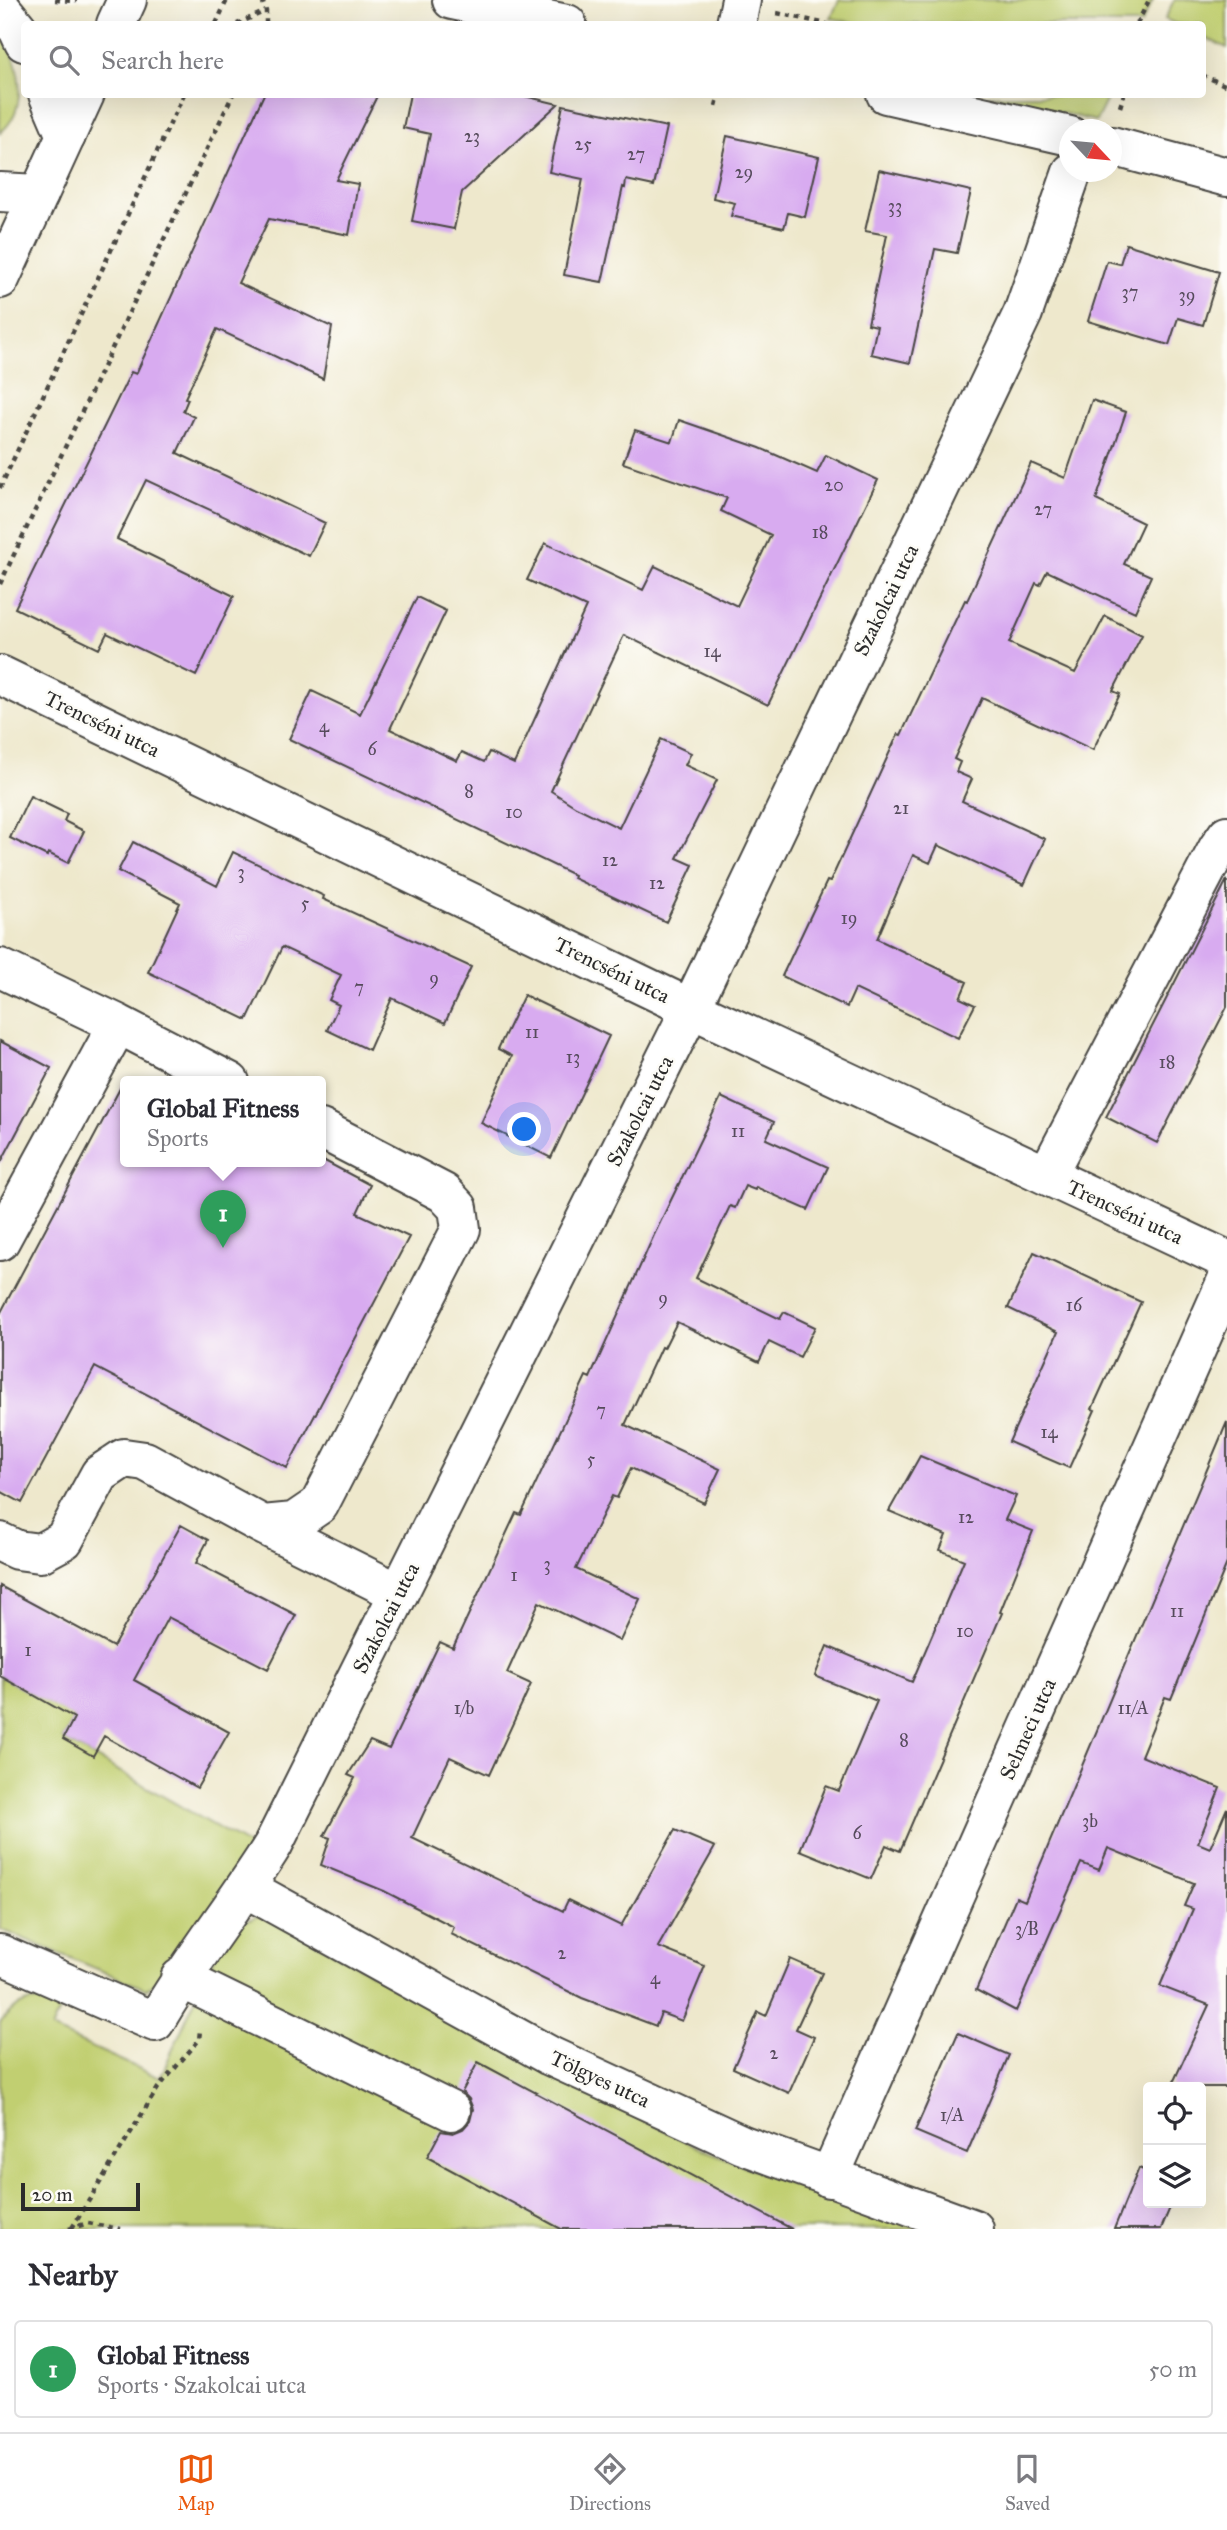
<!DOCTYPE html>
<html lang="en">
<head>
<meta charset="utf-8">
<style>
  :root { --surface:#fff; --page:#f7f7f7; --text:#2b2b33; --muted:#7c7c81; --line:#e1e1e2; --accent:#ea580c }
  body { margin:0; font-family:"IM FELL Great Primer",serif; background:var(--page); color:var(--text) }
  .controls { position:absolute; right:21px; bottom:21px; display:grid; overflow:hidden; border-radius:7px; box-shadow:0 7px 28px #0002 }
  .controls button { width:63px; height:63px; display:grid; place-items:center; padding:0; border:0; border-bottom:2px solid var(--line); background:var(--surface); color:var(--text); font:35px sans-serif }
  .compass { position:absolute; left:1059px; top:119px; width:63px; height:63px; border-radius:50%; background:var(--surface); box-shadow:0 7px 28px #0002; rotate:116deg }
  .scale { position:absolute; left:21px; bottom:18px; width:119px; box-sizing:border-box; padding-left:7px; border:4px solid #2b2b2b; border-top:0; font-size:19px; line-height:24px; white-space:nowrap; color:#2b2b2b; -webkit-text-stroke:5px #fdfcf7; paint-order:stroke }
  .you { position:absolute; left:525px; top:1130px; width:24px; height:24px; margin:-18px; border:5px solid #fff; border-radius:50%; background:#1a73e8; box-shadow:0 0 0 10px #1a73e833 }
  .badge { display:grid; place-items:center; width:46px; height:46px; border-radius:50%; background:var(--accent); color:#fff; font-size:23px; font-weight:700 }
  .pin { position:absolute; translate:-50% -58px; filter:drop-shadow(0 2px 4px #0008) }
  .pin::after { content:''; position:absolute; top:37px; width:24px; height:21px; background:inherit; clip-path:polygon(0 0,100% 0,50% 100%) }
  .popup { position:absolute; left:120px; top:1076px; width:206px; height:91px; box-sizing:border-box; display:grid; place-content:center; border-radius:7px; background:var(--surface); filter:drop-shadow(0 2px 5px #0005); font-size:23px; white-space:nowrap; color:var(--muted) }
  .popup b { font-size:26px; color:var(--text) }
  .popup::after { content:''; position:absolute; left:50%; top:100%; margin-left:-14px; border:14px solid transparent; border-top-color:var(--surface) }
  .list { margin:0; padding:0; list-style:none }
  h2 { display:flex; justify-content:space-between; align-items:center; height:91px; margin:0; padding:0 28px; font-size:30px }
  h2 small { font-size:23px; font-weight:400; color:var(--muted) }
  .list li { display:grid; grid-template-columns:46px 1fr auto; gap:21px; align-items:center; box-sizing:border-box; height:98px; margin:0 14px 14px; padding:0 14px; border:2px solid var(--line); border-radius:7px }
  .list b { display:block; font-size:26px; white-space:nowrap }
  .list p { margin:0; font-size:23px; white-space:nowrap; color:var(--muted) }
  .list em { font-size:23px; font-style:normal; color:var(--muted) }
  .icon { flex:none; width:38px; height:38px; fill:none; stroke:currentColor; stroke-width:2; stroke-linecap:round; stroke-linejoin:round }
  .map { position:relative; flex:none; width:1227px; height:2229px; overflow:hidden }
  .search { position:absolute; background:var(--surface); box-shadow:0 7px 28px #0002; left:21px; right:21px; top:21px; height:77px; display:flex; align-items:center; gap:18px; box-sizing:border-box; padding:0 24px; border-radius:7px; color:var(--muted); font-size:26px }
  .sheet { height:203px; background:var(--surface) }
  nav { display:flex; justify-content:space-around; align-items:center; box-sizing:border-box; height:98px; border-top:2px solid var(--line); background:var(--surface); font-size:19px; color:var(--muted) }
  nav a { display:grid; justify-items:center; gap:4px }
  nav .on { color:var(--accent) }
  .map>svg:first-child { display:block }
  .green { fill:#c1cf71; stroke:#767d4e; stroke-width:2 }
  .building { fill:#d8abf0 }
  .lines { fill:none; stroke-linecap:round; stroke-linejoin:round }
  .minor-casing { stroke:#484743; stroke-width:42 }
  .major-casing { stroke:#484743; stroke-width:42 }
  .path { stroke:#484743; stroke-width:4.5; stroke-dasharray:5 5; stroke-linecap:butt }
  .minor { stroke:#fff; stroke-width:38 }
  .major { stroke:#fff; stroke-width:38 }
  .labels { text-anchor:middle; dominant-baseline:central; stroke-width:5; stroke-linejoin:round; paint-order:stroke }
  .number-label { font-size:18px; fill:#564b5c }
  .street-label { font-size:21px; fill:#2b2b2b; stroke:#fdfcf7 }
</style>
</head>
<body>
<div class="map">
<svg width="1227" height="2229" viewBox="0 0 1227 2229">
  <rect width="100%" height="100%" fill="#fdfcf7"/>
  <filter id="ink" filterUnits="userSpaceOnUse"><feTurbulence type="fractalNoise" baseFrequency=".0143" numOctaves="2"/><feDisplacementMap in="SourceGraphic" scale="14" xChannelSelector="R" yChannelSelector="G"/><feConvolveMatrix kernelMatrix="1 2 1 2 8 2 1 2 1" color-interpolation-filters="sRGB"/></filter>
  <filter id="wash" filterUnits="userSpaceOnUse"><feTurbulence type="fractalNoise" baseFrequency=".00686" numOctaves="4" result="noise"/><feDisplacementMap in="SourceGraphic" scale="28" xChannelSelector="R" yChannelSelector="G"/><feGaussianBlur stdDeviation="1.57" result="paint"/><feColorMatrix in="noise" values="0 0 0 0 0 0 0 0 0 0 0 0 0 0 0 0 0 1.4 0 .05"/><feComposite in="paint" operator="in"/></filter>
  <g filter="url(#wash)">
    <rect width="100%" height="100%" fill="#eee8cc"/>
    <path class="green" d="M839,0h314l-12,24h-281l-29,-6z
      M1174,0h53v48l-24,-11 -1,-13h-26l-11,-5z
      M0,31c20,28 31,76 0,102z
      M988,95h121l-13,26z
      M0,1676l75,41 -12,22 192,110 -85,124 -24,16 -146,-60z
      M257,1916l18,4 293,162 132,66 95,38 137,35 18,8h-950v-206c20,-26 33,-22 63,-22l-12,28 109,49 54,-121 23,-32z"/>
    <g id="blocks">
      <path class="building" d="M264,94h114l-42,86 22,4 -9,51 -80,-16 -31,64 94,44 -9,52 -106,-50 -32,69 3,1 -5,12 11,6 -17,36 148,70 -16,33 -163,-76 -29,59 117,57 -38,80 -89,-43 -8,16 -84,-41 116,-236 5,2z
        M410,94h106l42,10 -96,88 -8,37 -42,-8 18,-87 -27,-6z
        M563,105l104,22 -13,59 -28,-6 -1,8 -2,-1 -21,95 -38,-7 19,-96 -34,-7z
        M727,136l92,21 -14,60 -17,-4 -4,15 -53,-12 4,-13 -22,-5z
        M879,170l92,21 -14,62 -22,-4 -25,114 -39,-9 6,-28 -9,-2 19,-89 -22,-4z
        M1126,244l93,28 -16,53 -25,-7 -9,27 -81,-24 19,-60 13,3z
        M1092,400l34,12 -30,88 47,23 -19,41 27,12 -16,36 -88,-41 -7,14 -4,-2 -27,60 66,30 30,-57 37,19 -29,56 7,3 -27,56 -111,-52 -28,61 6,3 -4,10 16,7 -10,22 83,38 -21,46 -86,-40 -8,18 -17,-8 -36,84 90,43 -7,16 15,7 -17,33 -103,-49 -8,18 -65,-31 45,-95 3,1 68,-148 3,1 64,-135 2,1 64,-138 34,15z
        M679,420l81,28 57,25 9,-18 52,25 -110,225 -144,-70 -73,156 25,16 43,21 42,-89 30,14 -6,12 32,15 -40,78 16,7 -27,57 -93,-44 1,-3 -285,-136 23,-48 48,23 57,-117 29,14 -56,118 67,32 5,-9 22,10 5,-10 25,12 72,-157 -59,-27 18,-37 98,47 12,-24 82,40 34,-71 -50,-24 6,-13 -104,-35 12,-33 37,12z
        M30,796l37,18 -3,7 20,10 -16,32 -20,-10 -1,3 -37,-18z
        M133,842l84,44 16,-34 91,44 -1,3 148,68 -26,56 -53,-25 -23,52 -42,-20 12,-25 -10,-5 12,-25 -59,-28 -35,73 -99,-48 32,-69 -62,-32z
        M1227,880v127l-70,136 -51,-26z
        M524,995l85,41 -58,122 -70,-35 31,-67 -14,-7z
        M0,1041l51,27 -51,96z
        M125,1079v83h196v-3l49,26 -13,28 52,24 -122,231 -192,-101 -73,136 -22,-12v-177z
        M721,1097l53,25 -8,17 62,28 -20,43 -52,-23 -1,3 -10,-4 -10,22 -5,-2 -34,72 84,41 4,-7 31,15 -15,30 -31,-15 -10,20 -82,-40 -13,26 -3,-1 -36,78 95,44 -16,34 -73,-35 -14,30 -5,-2 -36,73 64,30 -20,42 -81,-39 -32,71 24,11 -42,91 -39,-18 -38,81 151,73 5,-11 53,26 54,-96 40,17 -57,100 47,19 -23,55 -21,-8 -5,13 -74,-28 -131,-64 3,-7 -70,-36 -63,-26 9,-27 -6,-2 31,-58 -7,-3 22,-34 19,8 51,-107 13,6 63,-135 5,2 65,-139 4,2 64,-143z
        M1034,1252l107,50 -49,107 3,1 -26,58 -60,-26 49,-110 -50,-24z
        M1227,1422v141l-56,136 -6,-2 -24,59 79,32 -22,55 12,5 17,-40v279h-56l38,-82 -49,-19 33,-77 -9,-3 10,-23 -86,-35 -9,22 -18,-7 -65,148 -40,-21 40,-93 9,4z
        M920,1456l96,40 -11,24 28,11 -33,81 2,1 -102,238 -14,-6 -15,34 -71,-29 26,-64 13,5 38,-90 -62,-25 12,-30 85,36 52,-122 -24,-10 6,-15 -57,-24z
        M181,1525l27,15 -12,23 100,52 -28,54 -100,-52 -34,63 95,52 -32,56 -93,-52 -11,20 -30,-17 11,-21 -74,-42v-90l113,61z
        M790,1959l32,14 -26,56 18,8 -25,56 -56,-25 25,-56 8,4z
        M958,2033l51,22 -42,98 -52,-22z
        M478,2062l314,167h-231l-134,-72 14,-26 12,2 10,-4 7,-8 3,-12 -4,-10 -7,-7z
        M1139,2168l9,4v31h24l-11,26h-47z"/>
    </g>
  </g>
  <g filter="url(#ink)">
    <use href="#blocks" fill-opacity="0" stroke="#484743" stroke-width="2"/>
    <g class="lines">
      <g class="minor-casing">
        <path id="minor" d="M452,0l115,24
          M0,7l18,22 6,13
          M736,24l5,-24
          M48,94l18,42
          M886,94l184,42
          M1112,146l115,31
          M0,192l39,2
          M0,675l667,322 560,263
          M0,968l118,56 112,58
          M1047,1175l171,-327 9,-13
          M0,1241l118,-217
          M263,1525l136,68
          M0,1542l17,8 23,3 24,-13 36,-66 24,-16 21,3 118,64 31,-3 25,-17 142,-276 -3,-21 -14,-15 -123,-64
          M246,1888l304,168 193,89 231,84
          M0,1954l155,68c35,-61 80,-116 118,-177l418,-837 332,-695 49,-141
          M180,1978l271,133
          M829,2178l398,-898"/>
      </g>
      <g class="major-casing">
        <path id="major" d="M116,24l11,-24
          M0,279l85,-185"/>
      </g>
      <path class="path" d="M55,0l22,1
        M262,0l4,11v13
        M777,13l50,11
        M181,24h1
        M216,24l11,-24
        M237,24l29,-13
        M1137,24l12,-24
        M1202,75l25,11
        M716,106l3,-12
        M1120,107l4,-13
        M0,488l184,-394
        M0,584l233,-490
        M72,2228l86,-140 41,-48 1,-10
        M69,2229l19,-6 32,6"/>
      <use href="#minor" class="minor"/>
      <use href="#major" class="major"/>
    </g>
  </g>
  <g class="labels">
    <g class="number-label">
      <text x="472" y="136">23</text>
      <text x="583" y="144">25</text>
      <text x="636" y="154">27</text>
      <text x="744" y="172">29</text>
      <text x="895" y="206">33</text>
      <text x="1130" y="292">37</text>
      <text x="1187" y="295">39</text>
      <text x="834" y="485">20</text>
      <text x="1043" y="509">27</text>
      <text x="820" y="532">18</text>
      <text x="712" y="651">14</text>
      <text x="324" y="726">4</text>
      <text x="372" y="749">6</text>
      <text x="469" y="791">8</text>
      <text x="901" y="808">21</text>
      <text x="514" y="812">10</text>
      <text x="610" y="860">12</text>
      <text x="241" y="872">3</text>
      <text x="657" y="883">12</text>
      <text x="305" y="903">5</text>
      <text x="849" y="918">19</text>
      <text x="434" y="978">9</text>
      <text x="359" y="987">7</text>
      <text x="532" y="1032">11</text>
      <text x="573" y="1057">13</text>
      <text x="1167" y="1062">18</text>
      <text x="738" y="1131">11</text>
      <text x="663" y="1298">9</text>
      <text x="1074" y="1305">16</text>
      <text x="601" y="1410">7</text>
      <text x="1049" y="1432">14</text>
      <text x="591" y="1459">5</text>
      <text x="966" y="1517">12</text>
      <text x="547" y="1564">3</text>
      <text x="514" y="1575">1</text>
      <text x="1177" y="1611">11</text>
      <text x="965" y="1631">10</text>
      <text x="28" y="1650">1</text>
      <text x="464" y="1708">1/b</text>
      <text x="1133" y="1708">11/A</text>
      <text x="904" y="1740">8</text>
      <text x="1090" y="1821">3b</text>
      <text x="857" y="1833">6</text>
      <text x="1027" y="1929">3/B</text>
      <text x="562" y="1953">2</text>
      <text x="655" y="1978">4</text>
      <text x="774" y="2053">2</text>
      <text x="952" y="2115">1/A</text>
    </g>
    <g class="street-label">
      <text transform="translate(886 600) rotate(-64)">Szakolcai utca</text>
      <text transform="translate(102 724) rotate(26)">Trencséni utca</text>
      <text transform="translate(612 970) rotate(26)">Trencséni utca</text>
      <text transform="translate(640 1111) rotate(-63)">Szakolcai utca</text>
      <text transform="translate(1125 1212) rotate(25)">Trencséni utca</text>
      <text transform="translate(386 1618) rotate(-63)">Szakolcai utca</text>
      <text transform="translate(1028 1729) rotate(-66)">Selmeci utca</text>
      <text transform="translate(600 2079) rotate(25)">Tölgyes utca</text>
    </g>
  </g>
</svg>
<div class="controls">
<button><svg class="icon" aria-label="locate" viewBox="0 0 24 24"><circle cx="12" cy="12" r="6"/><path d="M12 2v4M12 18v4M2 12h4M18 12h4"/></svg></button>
<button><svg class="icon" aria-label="layers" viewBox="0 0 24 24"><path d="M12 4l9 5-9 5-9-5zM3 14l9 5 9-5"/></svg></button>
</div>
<svg class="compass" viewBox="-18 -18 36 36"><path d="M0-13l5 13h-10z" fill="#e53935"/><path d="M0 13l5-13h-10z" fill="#7c7c81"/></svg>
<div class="scale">20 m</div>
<div class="you"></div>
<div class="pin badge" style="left:223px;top:1248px;background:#2e9e5b">1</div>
<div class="popup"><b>Global Fitness</b>Sports</div>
<div class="search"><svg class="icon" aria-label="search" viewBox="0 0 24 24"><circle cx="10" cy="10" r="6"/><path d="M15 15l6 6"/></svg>Search here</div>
</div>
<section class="sheet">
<h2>Nearby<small></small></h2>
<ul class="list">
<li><span class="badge" style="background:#2e9e5b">1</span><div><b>Global Fitness</b><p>Sports · Szakolcai utca</p></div><em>50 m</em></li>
</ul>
</section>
<nav>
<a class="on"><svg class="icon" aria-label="map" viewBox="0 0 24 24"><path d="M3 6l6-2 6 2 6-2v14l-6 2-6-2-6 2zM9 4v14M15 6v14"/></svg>Map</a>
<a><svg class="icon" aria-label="directions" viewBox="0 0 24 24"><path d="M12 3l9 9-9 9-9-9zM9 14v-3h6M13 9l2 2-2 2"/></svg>Directions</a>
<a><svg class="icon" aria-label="saved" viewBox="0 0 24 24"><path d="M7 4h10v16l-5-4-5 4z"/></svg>Saved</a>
</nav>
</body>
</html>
